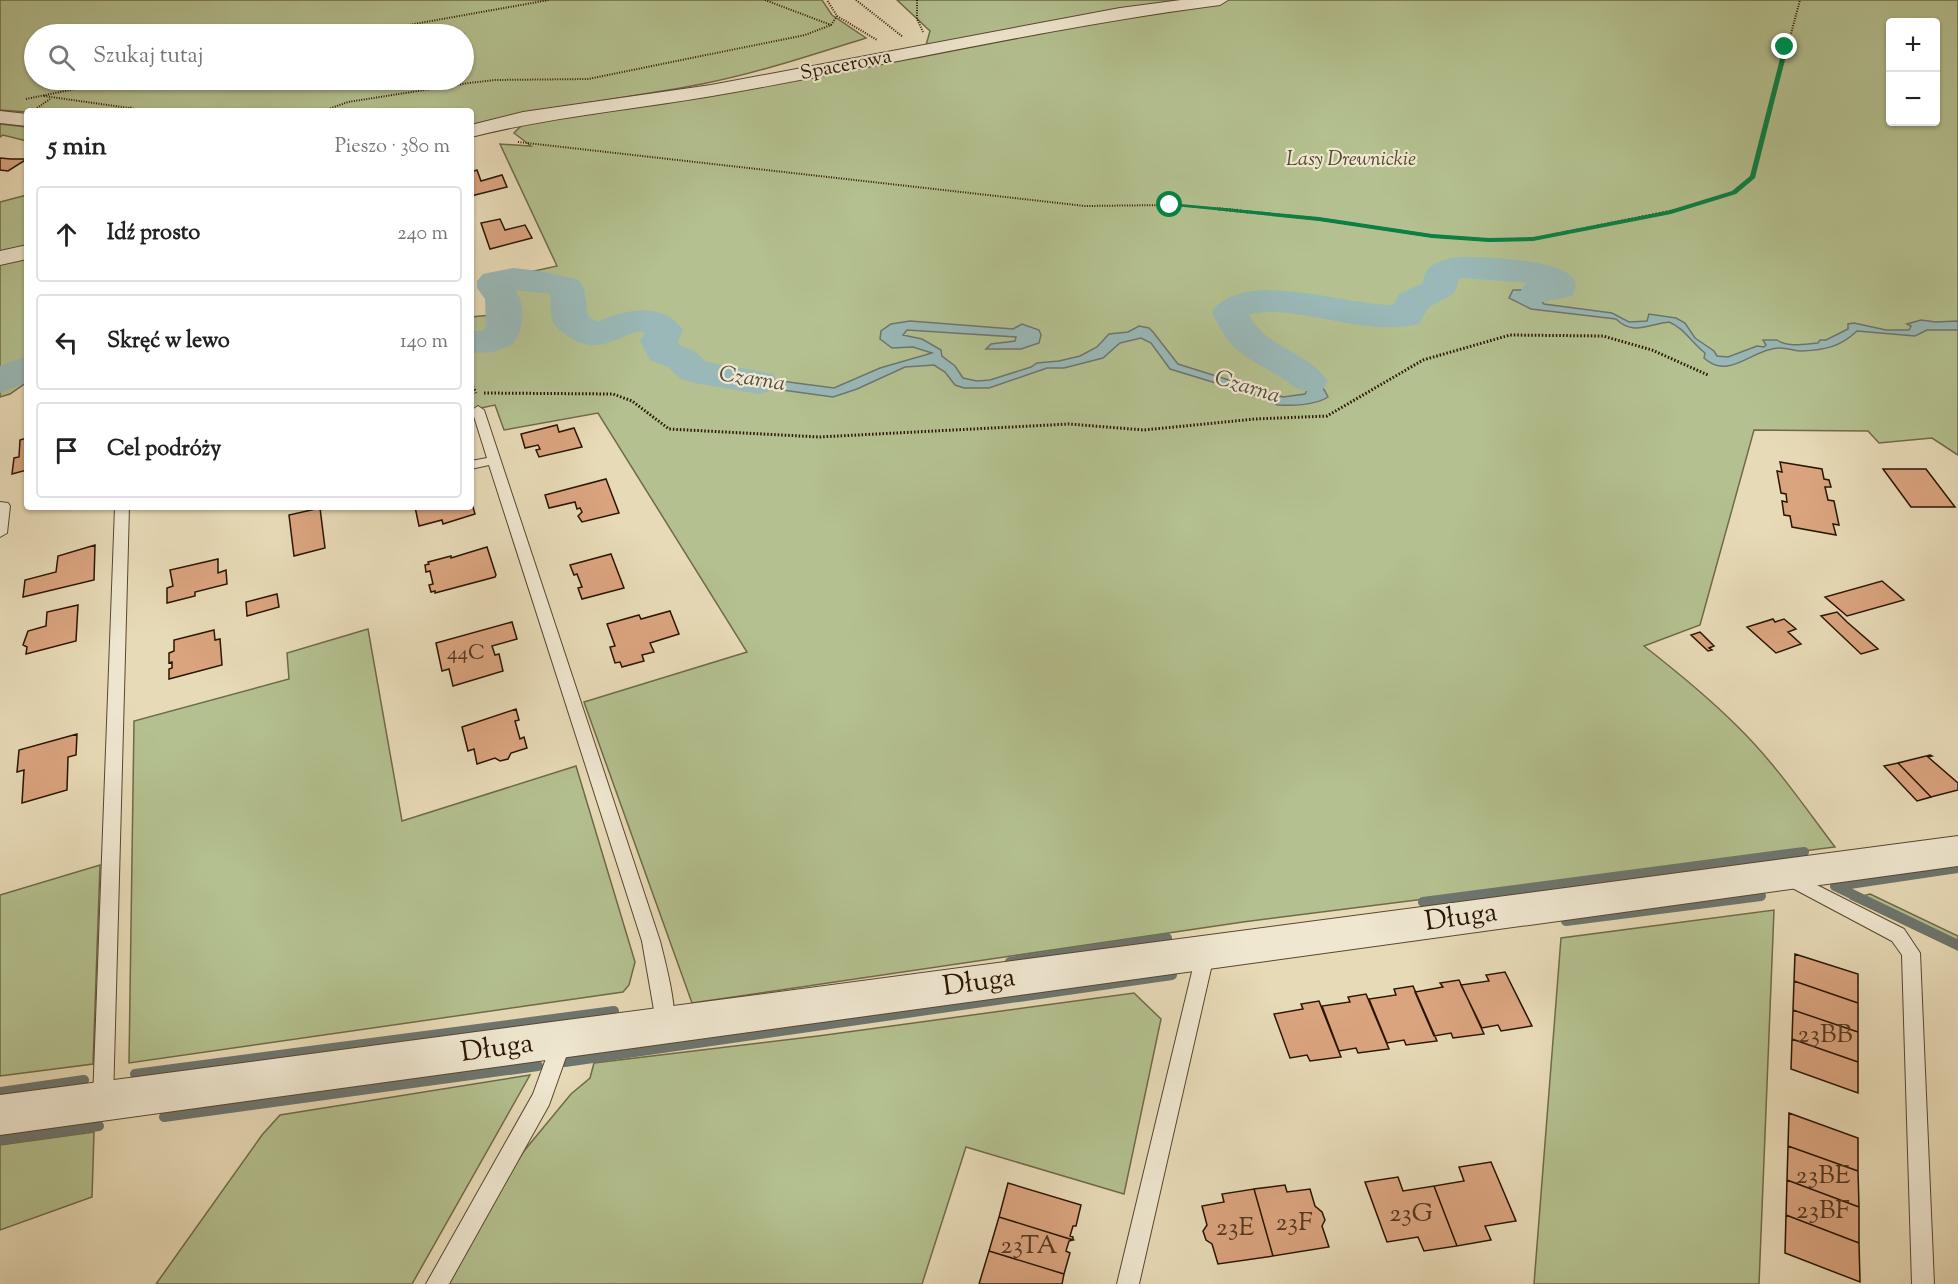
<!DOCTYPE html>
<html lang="pl">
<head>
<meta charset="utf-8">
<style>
  :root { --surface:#fff; --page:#f6f6f6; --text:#222; --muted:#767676; --line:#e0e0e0 }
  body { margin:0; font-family:"Sorts Mill Goudy",serif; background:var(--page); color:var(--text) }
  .controls { position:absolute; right:18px; top:18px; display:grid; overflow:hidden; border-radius:6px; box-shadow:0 2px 4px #0004 }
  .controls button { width:54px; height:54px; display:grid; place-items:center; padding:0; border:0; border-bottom:2px solid var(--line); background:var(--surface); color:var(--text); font:30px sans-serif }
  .stop { position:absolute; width:18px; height:18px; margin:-14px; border:4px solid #0b8043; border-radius:50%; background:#fff }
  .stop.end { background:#0b8043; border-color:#fff; box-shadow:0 2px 6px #0008 }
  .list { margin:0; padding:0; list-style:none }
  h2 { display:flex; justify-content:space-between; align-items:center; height:78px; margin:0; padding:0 24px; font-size:26px }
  h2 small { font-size:20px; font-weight:400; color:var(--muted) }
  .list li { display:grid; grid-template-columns:39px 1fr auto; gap:18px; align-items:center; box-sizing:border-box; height:96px; margin:0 12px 12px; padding:0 12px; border:2px solid var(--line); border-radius:6px }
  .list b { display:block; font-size:22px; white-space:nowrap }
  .list em { font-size:20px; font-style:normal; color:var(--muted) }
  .icon { flex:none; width:33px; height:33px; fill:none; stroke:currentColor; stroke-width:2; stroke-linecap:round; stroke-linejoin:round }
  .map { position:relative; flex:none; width:1958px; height:1284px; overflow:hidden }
  .search { position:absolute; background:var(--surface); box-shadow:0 2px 4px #0004; left:24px; top:24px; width:450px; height:66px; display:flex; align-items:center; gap:15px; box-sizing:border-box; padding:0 21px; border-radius:33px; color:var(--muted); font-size:22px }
  .panel { position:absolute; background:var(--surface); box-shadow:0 2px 4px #0004; left:24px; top:108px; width:450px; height:402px; border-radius:6px }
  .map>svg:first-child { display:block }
  .green { fill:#b4c08f; stroke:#6f6a48; stroke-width:1.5; fill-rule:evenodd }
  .water { fill:#99b8b7; stroke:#6d766f; stroke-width:1.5 }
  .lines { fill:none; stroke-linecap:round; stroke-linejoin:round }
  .stream { stroke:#6d766f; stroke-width:10 }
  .river { fill:#99b8b7; fill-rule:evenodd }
  .building { fill:#daa47f; stroke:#2a1402; stroke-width:1.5 }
  .service-casing { stroke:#59462f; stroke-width:2 }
  .minor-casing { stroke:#59462f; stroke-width:2 }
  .path-far1 { stroke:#2a1402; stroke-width:2; stroke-dasharray:1 1.5; stroke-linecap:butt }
  .path { stroke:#2a1402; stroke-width:3; stroke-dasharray:1.5 2; stroke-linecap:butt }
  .service { fill:#efe7d0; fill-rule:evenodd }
  .minor { fill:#efe7d0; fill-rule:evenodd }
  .route { fill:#0b8043 }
  .labels { text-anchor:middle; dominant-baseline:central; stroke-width:4.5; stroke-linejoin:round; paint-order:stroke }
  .far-street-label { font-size:20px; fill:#2a1402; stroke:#efe7d0 }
  .far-park-label { font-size:20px; font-style:italic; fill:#53482c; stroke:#efe7d0 }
  .number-label { font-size:21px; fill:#563821 }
  .far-water-label { font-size:22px; font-style:italic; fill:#514d41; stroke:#efe7d0 }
  .near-number-label { font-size:26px; fill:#563821 }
  .near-street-label { font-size:28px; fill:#2a1402; stroke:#efe7d0 }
</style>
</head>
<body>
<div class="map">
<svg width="1958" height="1284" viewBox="0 0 1958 1284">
  <rect width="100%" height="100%" fill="#e7dab6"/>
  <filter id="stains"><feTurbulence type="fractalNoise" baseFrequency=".00333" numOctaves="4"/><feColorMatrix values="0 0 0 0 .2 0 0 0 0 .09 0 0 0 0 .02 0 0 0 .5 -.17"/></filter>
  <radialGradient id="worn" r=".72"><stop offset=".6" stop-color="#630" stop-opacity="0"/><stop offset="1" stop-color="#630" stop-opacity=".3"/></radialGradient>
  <path class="green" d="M0,0h822l10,15 34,23c-55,17 -108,35 -164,46 -77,15 -155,22 -231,41v-14l-444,1 -27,-2zM34,34h430v46h-430z
    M897,0h1061v455l-26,-17 -53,5 -11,-12 -114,-1 -54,195 -56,21c32,25 64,51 93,80 37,36 67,80 98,121l-592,75 -551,81 -108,-301 163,-50 -149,-239 -94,17 -9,-25 -24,5v-93l20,-2 -3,-22 -9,-10 78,-17 -57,-122 31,2 -17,-13 12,-12 397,-65 7,-25zM1890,22h46v100h-46z
    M0,124l27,3v14l-24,-6 -3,2z
    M27,195v53l-27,7v-53z
    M27,258v124l-17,12 -10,3v-134z
    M368,629l34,192 174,-55 59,196 -6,23 -6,7 -494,71 5,-342 155,-42 -2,-26z
    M100,865l-7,199 -93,12v-181z
    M1870,894l88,42v14l-107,-51z
    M1774,910l-15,374h-225l27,-346z
    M1134,993l27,26 -37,175 -158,-47 -44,137h-485l87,-133 47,-57 19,-16 4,-15 224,-27z
    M530,1075l-118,209h-256l106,-149 18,-20z
    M94,1132l-2,65 -92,33v-85z"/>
  <path class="water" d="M1525,266l45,15 4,8 -3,3 -29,2 -3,3 5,7 68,9 17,9 18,-1 2,-7 27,4 9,5 10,15 19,13 3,5 11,1 29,-11 7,1 2,-2 -3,-5h14c11,8 28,4 41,3l2,-3h6l22,-11v-5l6,-1 32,7h23l2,-4 -4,-2 14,-4 15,2 22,-1v9h-31l-12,6 -58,-5c-17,16 -32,19 -55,20 -8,0 -16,-4 -24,-3 -26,1 -49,33 -74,10l1,-5c-13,-10 -21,-25 -36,-31 -20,2 -36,14 -53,-3l-85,-10 -22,-11 4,-8h32l4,-6 -20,-9 -11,-1z
    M910,321l103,8 9,-5 17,6 2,5 -2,8 -18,6h-35l5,-5 24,-3 1,-4 -109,-7 -4,5 19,4 19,11 1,6 13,10 8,12 14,3 13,-1 41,-13 6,-4 22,-2 21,-5 17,-9 12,-13 19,-2 11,-6 10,2 4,4 25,32 105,33 22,-3 2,-4c-4,-13 -21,-26 -34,-31 -11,-4 -16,-3 -25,-13 25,-2 70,28 80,51 -12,8 -35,9 -50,8 -4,-1 -8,-5 -13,-7l-95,-29 -19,-26 -10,-5 -21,5 -17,15 -39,10h-17l-58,20h-25l-9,-3 -10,-13 -11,-7 -29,2 -48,22 -24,8 -108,-15 -35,-10 9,-5 20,6 115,15 46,-20 52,-15 -19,-6 -21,1 -12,-9 1,-8 10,-7z"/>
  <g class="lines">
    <path class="stream" d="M1835,886l123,59
      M1836,886l122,-18
      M1423,902l381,-50
      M1566,921l195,-25
      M1010,962l157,-24
      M565,1062l607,-87
      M135,1074l479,-63
      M0,1092l84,-12
      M164,1117l374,-51
      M0,1140l99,-14"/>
    <path class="river" d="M1458,257c19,0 140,0 114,39l-34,7 -13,-3 -5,-8 5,-8 6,-1 -68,-5 -5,2c-1,18 -15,18 -28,27 -5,3 -7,11 -11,17 -41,10 -83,-5 -124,-10 -14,-2 -32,-4 -46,1 18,34 58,36 79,66l-5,8c-26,7 -26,-3 -46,-14 -34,-20 -48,-24 -65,-63 31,-45 134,-6 181,-7l6,-11 24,-11c1,-19 19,-23 35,-26z
      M513,268l27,3 39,9 5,8 4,28 9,6c27,-13 66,-21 86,8l-5,11 1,4 15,6 13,11 66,12 5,8 -5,8 -14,4 -64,-11 -14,-4 -13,-12 -18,-7 -10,-19 5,-8c-17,-8 -41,29 -79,2 -5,-4 -10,-7 -13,-13 -3,-7 -2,-19 -3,-28l-35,-4c12,17 9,39 -3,55l-19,7 -22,1v-22h12l3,-5 -1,-27 -8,-11v-7l6,-7z
      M27,356v26l-27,11v-27z"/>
  </g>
  <path class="building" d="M0,158l11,1h16l-19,12 -8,-1z
    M477,170l4,11 21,-6 5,12 -36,9v-24z
    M500,219l5,11 20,-5 7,13 -42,11 -9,-26z
    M557,425l2,7 15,-4 8,19 -43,10 -3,-7 4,-1 -2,-4 -13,3 -4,-14z
    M23,439h4v31l-15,4 2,-16 5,-1 1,-17z
    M1780,462l42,7 2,10 5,1 2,7h-6l3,13 6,1 5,24 -6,-1 3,11 -44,-8 -2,-11 -6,-1 -2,-14 5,1 -1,-8 -5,-1 -4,-22 5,1z
    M1883,469h43l29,38h-44z
    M606,479l13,34 -37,9 -4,-6 4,-4 -2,-4 -3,1 -2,-7 -26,6 -4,-13z
    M471,500l4,14 -32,10 -1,-4 -23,6 -4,-19h56z
    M320,508l5,40 -31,8 -5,-41z
    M95,545l-1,35 -71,17 2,-17 31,-8 2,-16z
    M487,547l9,28 -1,2 -60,16v-2l-4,1 -2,-7 4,-1 -3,-13 -4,1 -1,-7 4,-1 -1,-2 23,-6v2z
    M611,554l13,34 -42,11 -4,-11 4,-1 -5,-13 -3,1 -4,-10z
    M218,559v14l8,-3 1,14 -32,8v4l-28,7v-15l6,-2 -3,-16z
    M1882,581l22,19 -57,16 -22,-19z
    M277,594l2,13 -32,9 -1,-14z
    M78,605l-2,36 -50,13 1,-7 -4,-2 5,-14 18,-5 1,-14z
    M670,611l9,23 -29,9 4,9 -12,3 2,6 -22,6 -2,-5 -5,1 -5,-16 5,-1 -8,-22 32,-9 2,4z
    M1837,612l10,10 31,27 -17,5 -40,-38z
    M1773,619l2,3 9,-3 12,10 -8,3 13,12 -25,9 -29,-26z
    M512,622l5,17 -25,7 3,9 4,-1 4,17 -50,15 -4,-17 -7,2 -6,-28z
    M214,630l1,10 5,-1 2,26 -53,14v-10l3,-1v-6l-3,1v-10l5,-2v-11z
    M1700,632l14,14 -5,2 3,2 -4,1 -17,-16z
    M516,709l3,11 -4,1 5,18 4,-2 3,11 -16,5 -3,6 -8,2 -5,-3 -18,6 -3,-15 -6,2 -6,-24z
    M77,734l-1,21 -8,2 -1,33 -45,13 2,-33 -7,2 2,-22z
    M1930,755l2,1 -4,1 30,26v7l-27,7 -33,-34z
    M1898,763l33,34 -14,4 -33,-35z
    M1795,954l63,20v29l-64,-22z
    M1505,972l27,54 -31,5 -3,-6 -16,3 -21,-43 28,-4 -3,-6z
    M1459,980l25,54 -31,4 -2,-5 -17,3 -19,-44 28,-5 -3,-4z
    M1794,981l64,22v29l-65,-22z
    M1413,986l24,55 -31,4 -2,-5 -17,3 -18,-44 27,-4 -2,-6z
    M1366,994l23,55 -31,4 -2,-5 -17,3 -17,-45 28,-4 -2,-5z
    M1319,1001l22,56 -31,4 -3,-6 -17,3 -16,-44 29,-5 -2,-5z
    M1793,1010l65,22v30l-66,-23z
    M1792,1039l66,23v31l-67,-24z
    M1789,1113l69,25v33l-70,-25z
    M1788,1146l70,25 1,36 -72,-27z
    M1491,1162l25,59 -31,5 6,14 -34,6 -23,-60 30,-5 -5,-14z
    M1398,1177l5,14 31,-5 23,60 -33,5 -6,-14 -31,5 -22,-60z
    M1787,1180l72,27v36l-73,-28z
    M1008,1183l73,22 -5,21h-3l-3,10 3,1v3l-74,-23z
    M1285,1185l2,7 23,-3 5,17 7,6 3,8 -3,6 7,21 -56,9 -19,-67z
    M1254,1189l19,67 -55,8 -6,-20 -6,-4 -3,-9 4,-6 -5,-19 22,-4 -2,-8z
    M1786,1215l73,28 1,39 -75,-29z
    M999,1217l74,23 -4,1 -3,10 4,2 -6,21 -75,-23z
    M989,1251l75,23 -2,10h-83z"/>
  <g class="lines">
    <g class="service-casing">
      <path id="service" d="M478,406l6,4 176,531c5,20 20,75 12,92l-7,3 -7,-3 -16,-92 -153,-476 -18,4v-8l16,-3 -15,-48z
        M0,502l8,1 2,3 -3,27 -7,4z
        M115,507h14l-16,593 -3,7 -7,2 -7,-2 -3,-7z
        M1789,871l115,58 16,24 14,331h-22l-10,-329 -10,-14 -109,-58 -3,-5 3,-5z
        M1206,943l7,2 2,6 -76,333h-22l80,-333 2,-6z
        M562,1031l7,3 3,6 -23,65 -100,179h-23l107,-190 22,-60z"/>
    </g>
    <g class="minor-casing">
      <path id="minor" d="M1181,0h47l-8,5c-171,22 -338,62 -508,91 -81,14 -162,21 -241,41v-12l52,-13 188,-27 409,-77z
        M0,111l27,3v12l-27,-3z
        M27,245v14l-27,6v-14z
        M1958,836v30l-1958,269v-40z"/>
    </g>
    <path class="path-far1" d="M765,0l66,25
      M856,0l47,37
      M917,0v19l6,13
      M837,16l40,24
      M358,34l191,-34
      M44,96l106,15
      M26,99l93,-19
      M37,108l13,-9
      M121,111l11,-4
      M323,111l25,-9 121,-19 26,-3 93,-1 217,-44 26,-10 6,-9 -10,-16
      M518,142l567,64 84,-1 70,5
      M1677,210l57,-18 19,-15 47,-177"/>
    <path class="path" d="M1219,209l100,10 113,17 57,4 44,-1 149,-30
      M471,383l5,10
      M484,393l129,1 19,7 37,28 150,8 250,-13 75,6 111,-11 72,-3 96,-56 87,-25 93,1 49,14 56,25"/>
    <use href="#service" class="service"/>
    <use href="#minor" class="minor"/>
  </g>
  <path class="route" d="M1785,45l3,2 -33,131 -19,16 -65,20 -138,27 -44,1 -57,-4 -113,-17 -153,-16 4,-2 149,14 113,17 57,4 44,-1 134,-26 65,-20 18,-15 33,-129z"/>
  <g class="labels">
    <g class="far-street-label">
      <text transform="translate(846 66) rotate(-11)">Spacerowa</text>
    </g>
    <g class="far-park-label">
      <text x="1351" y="160">Lasy Drewnickie</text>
    </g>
    <g class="number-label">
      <text x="466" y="654">44C</text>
    </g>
    <g class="far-water-label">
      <text transform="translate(752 380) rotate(9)">Czarna</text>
      <text transform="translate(1247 388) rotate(17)">Czarna</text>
    </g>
    <g class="near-number-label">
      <text x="1825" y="1035">23BB</text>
      <text x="1823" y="1176">23BE</text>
      <text x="1823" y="1211">23BF</text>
      <text x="1411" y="1214">23G</text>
      <text x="1294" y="1223">23F</text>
      <text x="1235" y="1228">23E</text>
      <text x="1029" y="1246">23TA</text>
    </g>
    <g class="near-street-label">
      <text transform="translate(1461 918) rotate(-8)">Długa</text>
      <text transform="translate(979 983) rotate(-8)">Długa</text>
      <text transform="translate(497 1049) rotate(-8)">Długa</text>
    </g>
  </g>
  <rect width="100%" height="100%" filter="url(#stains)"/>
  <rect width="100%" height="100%" fill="url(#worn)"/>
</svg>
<div class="controls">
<button>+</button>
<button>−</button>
</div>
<div class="stop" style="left:1170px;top:205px"></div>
<div class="stop end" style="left:1785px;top:47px"></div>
<div class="search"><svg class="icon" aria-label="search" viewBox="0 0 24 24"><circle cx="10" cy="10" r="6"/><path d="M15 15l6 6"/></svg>Szukaj tutaj</div>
<section class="panel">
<h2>5 min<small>Pieszo · 380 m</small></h2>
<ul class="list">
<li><svg class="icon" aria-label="ahead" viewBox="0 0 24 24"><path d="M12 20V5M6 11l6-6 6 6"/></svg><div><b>Idź prosto</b></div><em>240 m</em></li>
<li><svg class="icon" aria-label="left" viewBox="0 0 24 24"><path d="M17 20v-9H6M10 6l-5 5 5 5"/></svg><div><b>Skręć w lewo</b></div><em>140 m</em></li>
<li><svg class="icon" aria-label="arrive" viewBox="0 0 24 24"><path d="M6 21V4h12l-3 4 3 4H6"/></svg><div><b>Cel podróży</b></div></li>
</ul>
</section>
</div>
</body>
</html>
